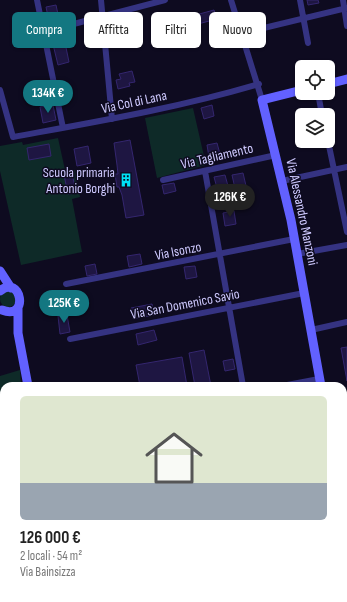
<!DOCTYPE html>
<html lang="it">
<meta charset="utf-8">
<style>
:root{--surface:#fff;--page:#f2f2f2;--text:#222;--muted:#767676;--line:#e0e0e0;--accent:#137781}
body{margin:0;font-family:"Sofia Sans Condensed",sans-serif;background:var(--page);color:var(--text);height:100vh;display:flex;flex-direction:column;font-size:15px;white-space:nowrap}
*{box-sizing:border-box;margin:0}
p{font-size:13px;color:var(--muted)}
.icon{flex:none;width:22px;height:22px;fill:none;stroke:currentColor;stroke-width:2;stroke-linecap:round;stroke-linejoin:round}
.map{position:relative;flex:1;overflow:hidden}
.side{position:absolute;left:0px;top:382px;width:347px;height:220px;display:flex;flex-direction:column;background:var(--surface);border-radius:12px 12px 0 0;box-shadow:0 1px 3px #0004}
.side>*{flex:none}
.top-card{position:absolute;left:12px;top:12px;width:323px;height:36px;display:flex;gap:8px}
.buttons{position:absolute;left:295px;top:60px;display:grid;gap:8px}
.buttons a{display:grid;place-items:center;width:40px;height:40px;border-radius:6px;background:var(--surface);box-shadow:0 1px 3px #0004;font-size:20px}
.price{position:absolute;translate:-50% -34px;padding:0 9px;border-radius:14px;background:var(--accent);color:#fff;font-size:13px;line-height:26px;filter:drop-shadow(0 1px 2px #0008)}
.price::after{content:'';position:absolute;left:50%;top:24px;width:12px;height:9px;margin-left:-6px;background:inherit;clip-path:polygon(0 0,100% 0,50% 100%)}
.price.active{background:#222;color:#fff}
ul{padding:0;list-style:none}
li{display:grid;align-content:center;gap:8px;height:212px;padding:0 20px}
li+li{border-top:1px solid var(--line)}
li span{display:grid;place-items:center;height:124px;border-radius:6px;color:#555}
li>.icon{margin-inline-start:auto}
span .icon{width:72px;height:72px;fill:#fffc;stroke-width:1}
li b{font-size:17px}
.pill{padding:0 14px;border-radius:6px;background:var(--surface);box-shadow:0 1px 3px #0004;font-size:14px;line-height:36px}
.pill.active{background:var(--accent);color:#fff}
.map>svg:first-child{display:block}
.green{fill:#0e2a28}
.building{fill:#1e1642;stroke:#34266f}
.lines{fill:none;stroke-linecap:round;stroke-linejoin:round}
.street{stroke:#353382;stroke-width:6}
.secondary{stroke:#6261ff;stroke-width:9}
.labels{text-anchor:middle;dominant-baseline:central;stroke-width:3;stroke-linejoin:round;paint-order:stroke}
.street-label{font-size:14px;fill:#cfcaff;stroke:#0e0b20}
.poi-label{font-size:14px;fill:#cfcaff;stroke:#0e0b20;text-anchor:end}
</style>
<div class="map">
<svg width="347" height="602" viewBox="0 0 347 602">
<rect width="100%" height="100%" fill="#0e0b20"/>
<path class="green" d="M193,108l13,57 -49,13 -12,-60z
M58,138l7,32h10l5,27 -8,2 10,53 -61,13 -21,-94v-25l22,-4 1,3z
M0 299a8 8 0 1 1 16 0a8 8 0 1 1-16 0Z
M20,370l1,16h-17v212h38v2l-42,2v-226z"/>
<path class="building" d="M307,0h11l1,3 -11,2z
M56,5l3,14 -10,2 -3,-14z
M214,10l3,9 -23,6 -2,-9z
M63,33l6,29 -11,3 -7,-29z
M132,71l3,11 -6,1 1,3 -12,3 -2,-9 5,-1 -2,-5z
M53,105l3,15 -13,3 -3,-16z
M212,105l2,11 -10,3 -3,-11z
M130,140l14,75 -18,3 -4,-23 -3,-8h-2l-2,-13h3l-1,-9 -3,-22z
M217,143l3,11 -11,3 -2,-12z
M49,144l2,12 -22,4 -2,-12z
M88,146l3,17 -14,3 -3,-17z
M72,173l4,20 -8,1 -4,-19z
M243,173l4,17 -11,3 -4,-18z
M225,175l3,11 -11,2 -3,-11z
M174,183l2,8 -12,3 -2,-9z
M228,192l3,14 -10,2 -3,-14z
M234,211l2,13 -11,2 -2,-13z
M140,254l2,10 -13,3 -2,-11z
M95,264l2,10 -10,2 -2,-10z
M195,266l2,11 -11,2 -2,-12z
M152,304l2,11 -21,4 -2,-11z
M67,315l3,17 -10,2 -2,-18z
M154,330l3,10 -19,5 -2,-11z
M347,347v34l-6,-33z
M204,350l7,36h-16l-6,-33z
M182,357l5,29h-47l-4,-21z
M233,359l2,10 -10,2 -2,-10z
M343,461h4v11h-4z
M100,598h48l-30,4h-18z
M148,598h7v4h-36z"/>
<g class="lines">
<path class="street" d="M37,0l26,128
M101,0l11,119
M231,0l31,100
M300,0l8,43
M343,0l4,26
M43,32l122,-32
M243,33l104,-25
M0,90l13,47c82,-15 165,-29 246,-53
M318,93l4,22
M328,141l19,91
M205,171l38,215
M163,180l113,-25
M282,181l65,-14
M297,254l50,-9
M66,284l228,-45
M311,330l36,-8
M70,339l234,-46
M282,386l37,-7
M343,438h4"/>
<path class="secondary" d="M328,84l19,-5
M302,90l-40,10 29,120 30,166
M0,271l11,17
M0,291c21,-18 30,30 2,19
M18,308v25l10,53
M343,510l4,23
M56,598v4
M319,598l1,4"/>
</g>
<defs>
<g id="building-bare" transform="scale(1.08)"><path d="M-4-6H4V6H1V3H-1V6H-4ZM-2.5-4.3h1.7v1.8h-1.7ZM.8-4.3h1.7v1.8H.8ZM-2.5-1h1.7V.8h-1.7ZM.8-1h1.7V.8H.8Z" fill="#00e0f5" stroke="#0e0b20" stroke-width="2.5" paint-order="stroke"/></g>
</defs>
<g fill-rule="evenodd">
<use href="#building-bare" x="126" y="180"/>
</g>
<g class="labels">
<g class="street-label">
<text transform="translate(134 102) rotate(-12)">Via Col di Lana</text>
<text transform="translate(217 156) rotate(-13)">Via Tagliamento</text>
<text transform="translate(302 212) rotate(78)">Via Alessandro Manzoni</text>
<text transform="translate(178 251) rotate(-11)">Via Isonzo</text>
<text transform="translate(185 304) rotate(-11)">Via San Domenico Savio</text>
</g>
<g class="poi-label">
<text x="115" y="172">Scuola primaria<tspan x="115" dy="16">Antonio Borghi</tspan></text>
</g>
</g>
</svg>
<div class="buttons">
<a><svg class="icon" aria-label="locate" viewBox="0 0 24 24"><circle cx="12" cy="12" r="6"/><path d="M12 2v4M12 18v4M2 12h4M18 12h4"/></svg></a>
<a><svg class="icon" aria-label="layers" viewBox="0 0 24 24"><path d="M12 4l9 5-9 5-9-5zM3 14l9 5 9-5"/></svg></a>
</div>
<b class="price" style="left:48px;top:114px">134K €</b>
<b class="price active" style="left:230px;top:218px">126K €</b>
<b class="price" style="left:64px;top:324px">125K €</b>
<div class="top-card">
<a class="pill active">Compra</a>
<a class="pill">Affitta</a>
<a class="pill">Filtri</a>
<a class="pill">Nuovo</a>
</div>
<section class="side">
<ul>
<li><span style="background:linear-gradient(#dfe7d0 70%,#9aa5b1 0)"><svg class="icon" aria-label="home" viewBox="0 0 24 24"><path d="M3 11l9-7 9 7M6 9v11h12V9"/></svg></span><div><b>126 000 €</b><p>2 locali · 54 m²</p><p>Via Bainsizza</p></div></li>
</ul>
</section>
</div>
